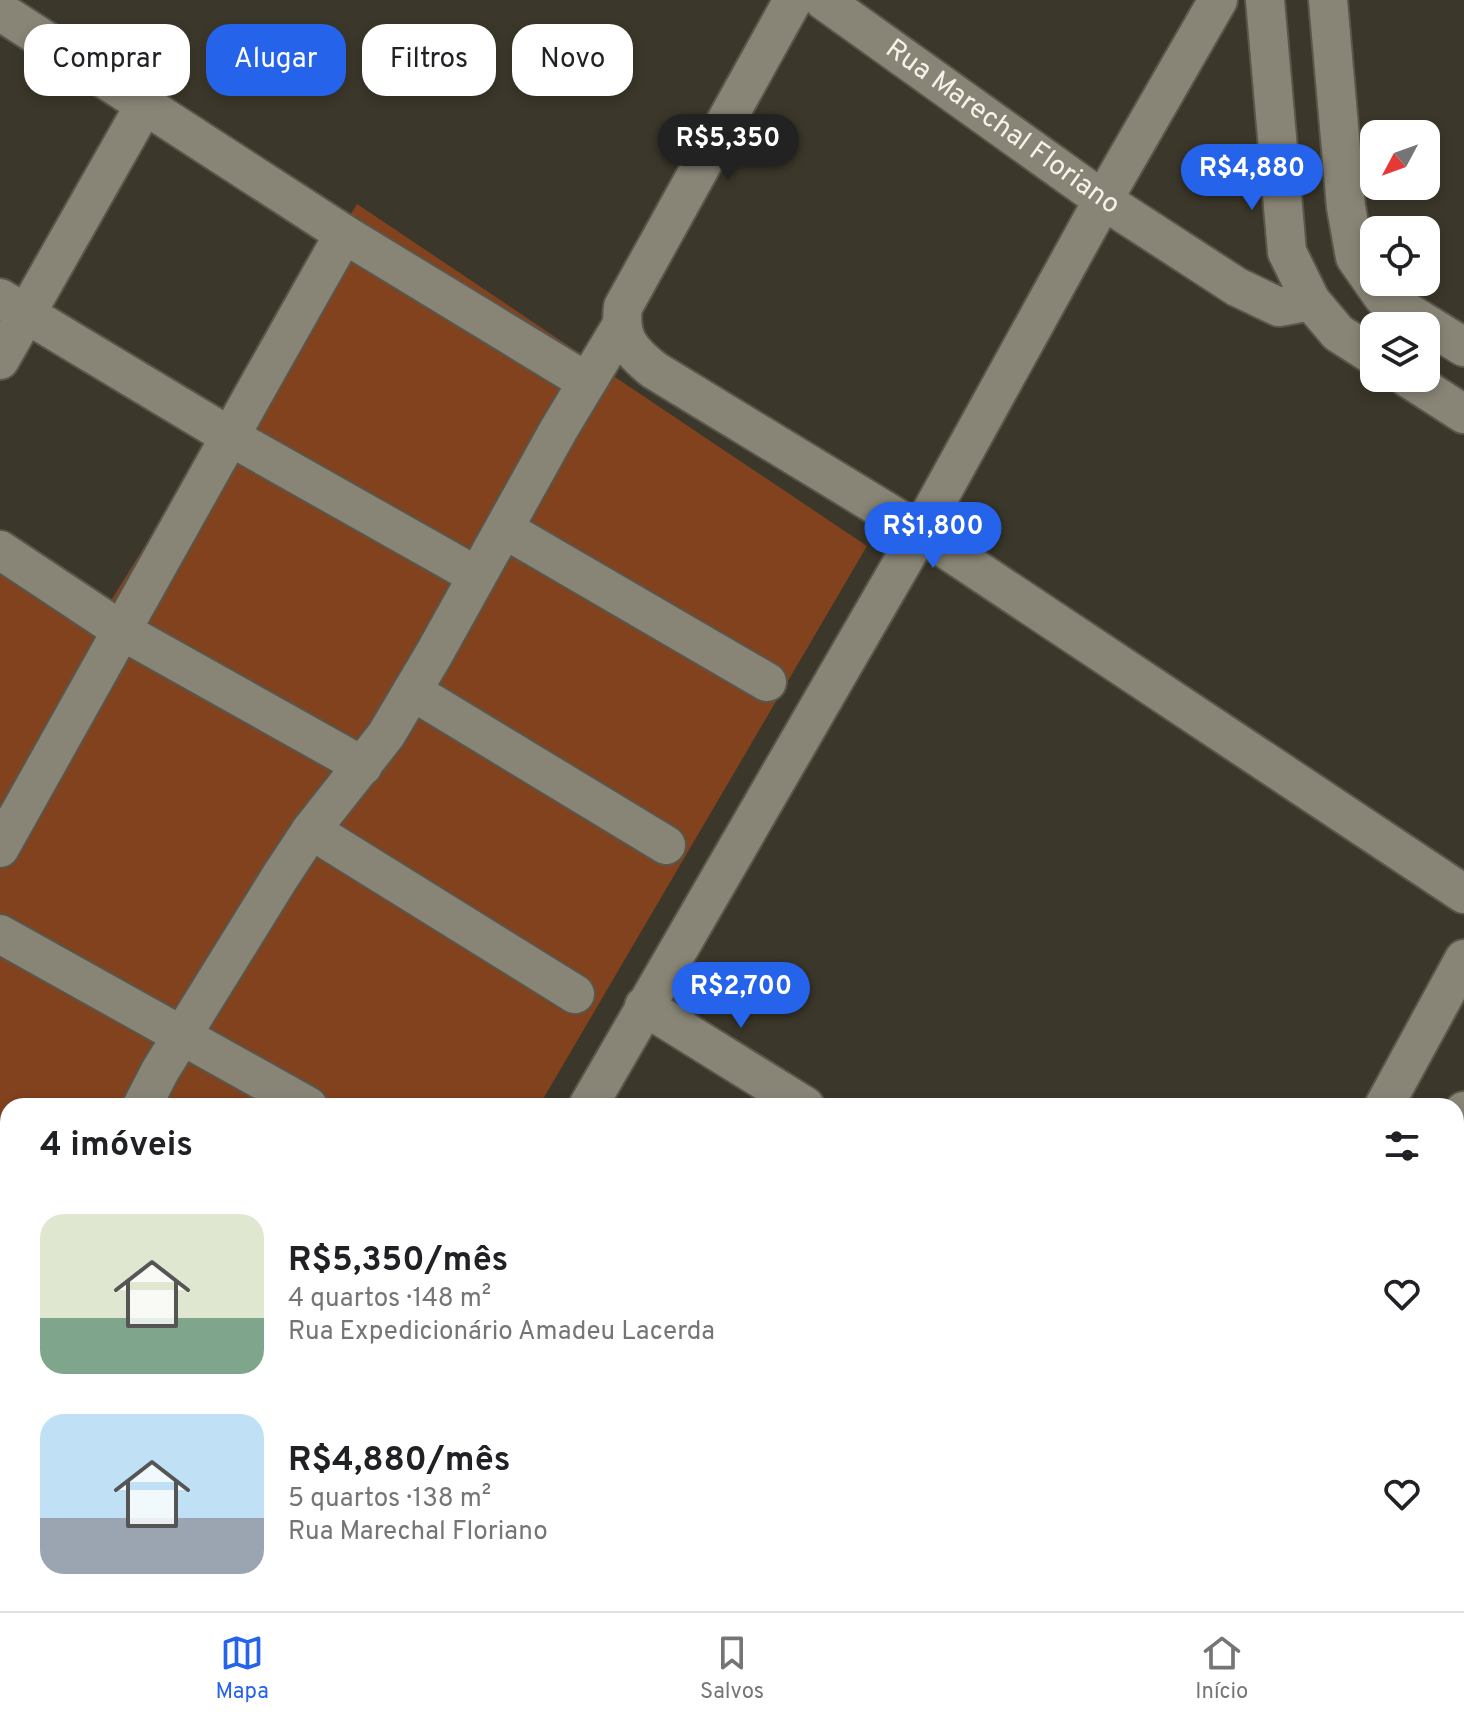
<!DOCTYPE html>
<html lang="pt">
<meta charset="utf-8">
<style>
:root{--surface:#fff;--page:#f2f2f2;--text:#202124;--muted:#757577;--line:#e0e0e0;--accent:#2563eb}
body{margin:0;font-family:Overpass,sans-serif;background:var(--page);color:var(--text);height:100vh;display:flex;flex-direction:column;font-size:30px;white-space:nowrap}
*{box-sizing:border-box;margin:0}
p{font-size:26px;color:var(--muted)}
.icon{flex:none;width:44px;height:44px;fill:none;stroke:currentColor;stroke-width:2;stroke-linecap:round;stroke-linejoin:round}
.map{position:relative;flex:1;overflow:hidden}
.sheet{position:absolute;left:0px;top:1098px;width:1464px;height:514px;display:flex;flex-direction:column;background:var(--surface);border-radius:24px 24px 0 0;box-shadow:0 4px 12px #0003}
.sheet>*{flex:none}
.hud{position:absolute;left:24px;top:24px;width:800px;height:72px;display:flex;gap:16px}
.needle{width:52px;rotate:229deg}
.controls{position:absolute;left:1360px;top:120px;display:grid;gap:16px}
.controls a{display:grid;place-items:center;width:80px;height:80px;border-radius:16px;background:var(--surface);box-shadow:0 4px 12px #0003;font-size:40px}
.price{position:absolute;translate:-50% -68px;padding:0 18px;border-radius:28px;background:var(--accent);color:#fff;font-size:26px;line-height:52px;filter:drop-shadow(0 2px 4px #0008)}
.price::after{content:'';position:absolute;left:50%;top:48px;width:24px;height:18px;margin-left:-12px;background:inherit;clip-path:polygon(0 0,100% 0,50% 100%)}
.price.on{background:#222;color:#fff}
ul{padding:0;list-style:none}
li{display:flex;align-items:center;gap:24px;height:200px;padding:0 40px}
li span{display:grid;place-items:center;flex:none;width:224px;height:160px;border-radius:24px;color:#555}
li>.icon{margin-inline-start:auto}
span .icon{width:96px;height:96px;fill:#fffc;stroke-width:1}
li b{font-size:34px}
h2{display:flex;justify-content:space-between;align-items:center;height:96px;padding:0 40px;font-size:34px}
.tag{padding:0 28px;border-radius:24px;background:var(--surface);box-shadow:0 4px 12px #0003;font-size:28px;line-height:72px}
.tag.on{background:var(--accent);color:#fff}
.dock{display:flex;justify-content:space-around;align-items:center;height:112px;border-top:2px solid var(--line);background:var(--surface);font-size:22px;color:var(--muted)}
.dock a{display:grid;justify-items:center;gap:4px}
.dock .on{color:var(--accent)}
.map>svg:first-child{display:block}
.green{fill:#82421d}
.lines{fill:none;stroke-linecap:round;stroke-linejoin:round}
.minor-casing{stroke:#59564b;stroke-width:42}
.minor{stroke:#898576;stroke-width:38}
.labels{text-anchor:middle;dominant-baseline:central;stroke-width:8;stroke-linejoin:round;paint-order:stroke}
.street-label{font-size:28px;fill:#f4f2ea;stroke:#3b372a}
</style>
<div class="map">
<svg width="1464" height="1611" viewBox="0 0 1464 1611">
<rect width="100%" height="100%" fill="#3b372a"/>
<path class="green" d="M357,204l510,342 -328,560h-531v498h240l-4,7h-244v-1075l110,66z"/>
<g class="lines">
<g class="minor-casing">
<g id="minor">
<path d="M793,0l-170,307c-4,31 7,44 31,63l266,162 544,362"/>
<path id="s1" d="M823,0l280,200 134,87 42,20 32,-6"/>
<path d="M1265,0l22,252 24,49 27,32 36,23"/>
<path d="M1328,0l18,207 9,50 28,40 81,50"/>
<path d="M9,17l335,217 243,148"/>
<path d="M0,298l229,138 248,140"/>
<path d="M0,360l144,-254"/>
<path d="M1408,378l56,36"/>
<path d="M504,529l263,153"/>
<path d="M0,550l122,81 241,135"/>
<path d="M412,691l254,154"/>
<path d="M311,830l264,164"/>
<path d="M0,848c115,-204 228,-410 344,-614"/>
<path d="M0,934l308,172"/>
<path d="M644,1006l161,100"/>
<path d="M142,1106l18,-35 120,-194 31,-47 75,-95 48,-81 125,-225 62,-103"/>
<path d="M588,1106l332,-574 183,-332 115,-200"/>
<path d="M1384,1106l80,-147"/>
<path d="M1456,1126l8,-15"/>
<path d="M0,1245l8,4"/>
<path d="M0,1354l8,-12"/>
<path d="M1456,1499l8,4"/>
<path d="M0,1530l8,5"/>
<path d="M136,1604l13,7"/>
<path d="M300,1611l4,-7"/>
<path d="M1108,1611l4,-7"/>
<path d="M1187,1611l4,-7"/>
</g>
</g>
<use href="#minor" class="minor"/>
</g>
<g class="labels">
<g class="street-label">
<text stroke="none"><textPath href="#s1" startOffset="220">Rua Marechal Floriano</textPath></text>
</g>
</g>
</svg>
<div class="controls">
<a><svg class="needle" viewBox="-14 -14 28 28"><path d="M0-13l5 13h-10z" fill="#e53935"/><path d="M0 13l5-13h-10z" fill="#757577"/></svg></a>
<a><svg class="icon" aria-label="locate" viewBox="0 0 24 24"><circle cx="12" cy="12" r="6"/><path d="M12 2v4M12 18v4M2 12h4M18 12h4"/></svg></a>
<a><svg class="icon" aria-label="layers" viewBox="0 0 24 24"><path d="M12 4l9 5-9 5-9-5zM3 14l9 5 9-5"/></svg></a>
</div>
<b class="price on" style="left:728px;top:182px">R$5,350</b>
<b class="price" style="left:1252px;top:212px">R$4,880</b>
<b class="price" style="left:933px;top:570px">R$1,800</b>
<b class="price" style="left:741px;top:1030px">R$2,700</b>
<div class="hud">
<a class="tag">Comprar</a>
<a class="tag on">Alugar</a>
<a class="tag">Filtros</a>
<a class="tag">Novo</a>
</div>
<section class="sheet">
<h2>4 imóveis<svg class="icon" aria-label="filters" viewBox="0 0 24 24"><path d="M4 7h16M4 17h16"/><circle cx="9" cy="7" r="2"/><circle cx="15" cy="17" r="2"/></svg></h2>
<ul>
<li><span style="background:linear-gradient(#dfe7d0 65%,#7fa58c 0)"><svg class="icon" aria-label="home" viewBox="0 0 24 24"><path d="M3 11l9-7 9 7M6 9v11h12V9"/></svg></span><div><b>R$5,350/mês</b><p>4 quartos · 148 m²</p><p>Rua Expedicionário Amadeu Lacerda</p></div><svg class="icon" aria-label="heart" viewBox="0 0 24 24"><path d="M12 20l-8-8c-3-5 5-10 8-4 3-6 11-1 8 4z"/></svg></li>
<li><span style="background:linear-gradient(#bfe0f5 65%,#9aa5b1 0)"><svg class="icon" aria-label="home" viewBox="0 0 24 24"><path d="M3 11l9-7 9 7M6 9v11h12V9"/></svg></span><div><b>R$4,880/mês</b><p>5 quartos · 138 m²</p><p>Rua Marechal Floriano</p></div><svg class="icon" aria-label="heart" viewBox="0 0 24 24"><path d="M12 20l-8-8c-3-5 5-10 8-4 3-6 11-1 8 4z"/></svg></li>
</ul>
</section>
</div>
<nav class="dock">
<a class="on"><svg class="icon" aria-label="map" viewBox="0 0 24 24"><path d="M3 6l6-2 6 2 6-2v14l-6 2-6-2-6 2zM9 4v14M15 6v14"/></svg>Mapa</a>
<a><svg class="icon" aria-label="saved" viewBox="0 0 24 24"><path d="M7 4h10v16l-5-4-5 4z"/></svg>Salvos</a>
<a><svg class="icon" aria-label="home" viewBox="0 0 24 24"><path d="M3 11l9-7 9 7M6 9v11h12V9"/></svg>Início</a>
</nav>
